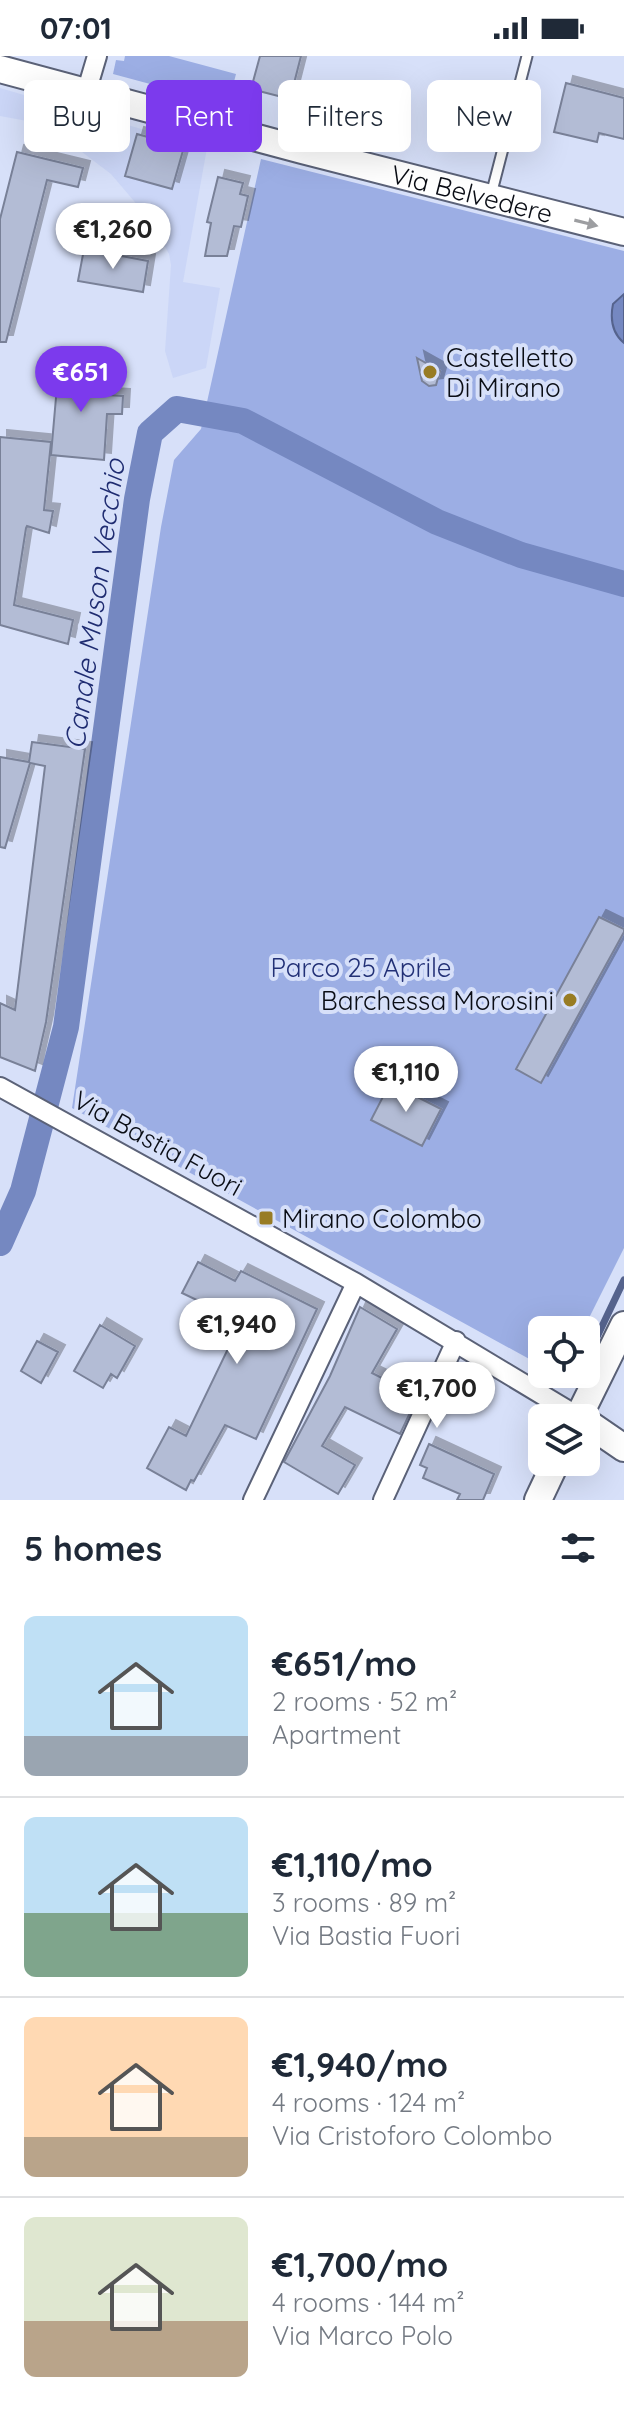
<!DOCTYPE html>
<meta charset="utf-8">
<style>
:root{--surface:#fff;--page:#f6f6f7;--text:#1f2937;--muted:#747a83;--line:#e0e1e3;--accent:#7c3aed}
body{margin:0;font-family:Quicksand,sans-serif;background:var(--page);color:var(--text);height:100vh;display:flex;flex-direction:column;font-size:30px;white-space:nowrap}
*{box-sizing:border-box;margin:0}
p{font-size:26px;color:var(--muted)}
.icon{flex:none;width:44px;height:44px;fill:none;stroke:currentColor;stroke-width:2;stroke-linecap:round;stroke-linejoin:round}
.map{position:relative;height:1444px;overflow:hidden}
.panel{display:flex;flex-direction:column;background:var(--surface);flex:1}
.panel>*{flex:none}
.top-card{position:absolute;left:24px;top:24px;width:576px;height:72px;display:flex;gap:16px}
.buttons{position:absolute;left:528px;top:1260px;display:grid;gap:16px}
.buttons a{display:grid;place-items:center;width:72px;height:72px;border-radius:12px;background:var(--surface);box-shadow:0 8px 32px #0002;font-size:40px}
.price{position:absolute;translate:-50% -68px;padding:0 18px;border-radius:28px;background:#fff;color:#222;font-size:26px;line-height:52px;filter:drop-shadow(0 2px 4px #0008)}
.price::after{content:'';position:absolute;left:50%;top:48px;width:24px;height:18px;margin-left:-12px;background:inherit;clip-path:polygon(0 0,100% 0,50% 100%)}
.price.current{background:var(--accent);color:#fff}
ul{padding:0;list-style:none}
li{display:flex;align-items:center;gap:24px;height:200px;padding:0 24px}
li+li{border-top:2px solid var(--line)}
li span{display:grid;place-items:center;flex:none;width:224px;height:160px;border-radius:12px;color:#555}
li>.icon{margin-inline-start:auto}
span .icon{width:96px;height:96px;fill:#fffc;stroke-width:1}
li b{font-size:34px}
h2{display:flex;justify-content:space-between;align-items:center;height:96px;padding:0 24px;font-size:34px}
.pill{padding:0 28px;border-radius:12px;background:var(--surface);box-shadow:0 8px 32px #0002;font-size:28px;line-height:72px}
.pill.current{background:var(--accent);color:#fff}
.status{display:flex;justify-content:space-between;align-items:center;height:56px;padding:0 40px;background:var(--surface);direction:ltr}
.status svg{height:22px;fill:currentColor}
.map>svg:first-child{display:block}
.built{fill:#cbd6f7}
.green{fill:#9caee4}
.water{fill:#7588c1;stroke:#55638d;stroke-width:2}
.lines{fill:none;stroke-linecap:round;stroke-linejoin:round}
.stream{stroke:#55638d;stroke-width:7}
.canal{stroke:#7588c1;stroke-width:26}
.building{fill:#b3bcd5;stroke:#798198;stroke-width:2;filter:url(#shadow)}
.lane-casing{stroke:#5b6278;stroke-width:13}
.street-casing{stroke:#5b6278;stroke-width:22}
.secondary-casing{stroke:#5b6278;stroke-width:30}
.lane{stroke:#fff;stroke-width:9}
.street{stroke:#fff;stroke-width:18}
.secondary{stroke:#fff;stroke-width:26}
.oneway{fill:#9d9ea1}
.poi-dot{fill:#987c24;stroke:#d7e0f9;stroke-width:3}
.labels{text-anchor:middle;dominant-baseline:central;stroke-width:8;stroke-linejoin:round;paint-order:stroke}
.street-label{font-size:26px;fill:#0a0d15;stroke:#d7e0f9}
.poi-label{font-size:26px;fill:#0a0d15;stroke:#d7e0f9;text-anchor:start}
.park-label{font-size:26px;fill:#223076;stroke:#d7e0f9}
.water-label{font-size:28px;font-style:italic;fill:#1f2c71;stroke:#d7e0f9}
</style>
<div class="status"><b>07:01</b><svg viewBox="0 0 49 12"><path d="M0 12V9h3v3zM5 12V6h3v6zM10 12V3h3v9zM15 12V0h3v12zM26 1h20v11H26zM47 4h2v5h-2z"/></svg></div>
<div class="map">
<svg width="624" height="1444" viewBox="0 0 624 1444">
<defs>
<filter id="shadow"><feDropShadow dx="7" dy="-7" stdDeviation="0" flood-color="#0004"/></filter>
</defs>
<rect width="100%" height="100%" fill="#d7e0f9"/>
<path class="built" d="M0,32l207,60 -24,134 37,6 -14,80 -33,10 -8,-27 6,-86 -2,-11 -18,-33 -40,-47 -54,-41 -19,-10 -38,-7z"/>
<path class="green" d="M125,0h44l67,18 -8,31 -115,-31 3,-14 8,1z
M261,103l363,92v997l-41,82h-41v36l-470,-258 89,-581 13,-67 27,-31z"/>
<path class="water" d="M624,238v49c-12,-10 -14,-24 -11,-39z"/>
<g class="lines">
<path class="stream" d="M586,1304l38,-80
M574,1328l5,-10"/>
<path class="canal" d="M0,1187l23,-52 43,-164 71,-528 13,-66 27,-24 66,12 194,101 84,33 103,29"/>
</g>
<path class="building" d="M260,0h41l-11,43 -39,-10z
M566,27l58,15v41l-25,-6 -2,9 -43,-10z
M137,78l47,13 -12,42 -47,-13z
M17,96l66,16 -5,19 -31,-7 -41,162h-6v-123z
M218,121l25,6 -3,11 8,2 -7,31 -7,-1 -7,30h-22l6,-33 -4,-1z
M84,193l64,12 -5,31 -65,-11z
M417,302l23,13 -4,14 -7,1 -7,-5z
M59,307l34,3 -2,28 32,2 -1,18h-15l-3,46 -53,-5z
M0,381l51,5 -7,68 9,1 -4,22 -22,-7 -1,2 -12,77 59,15 -5,24 -68,-19z
M32,686l53,7 -39,273 -11,49 -35,-14v-54l15,7 30,-244 -15,-3 -25,85 -5,-1v-90l29,5z
M599,861l25,12v3l-83,151 -25,-14z
M390,1027l51,26 -19,37 -51,-26z
M198,1206l37,19 6,-10 76,38 -61,130 -31,-14 -31,56 -3,-1 -5,10 -39,-22 22,-41 17,9 53,-110 -41,-19 3,-5 -19,-9z
M360,1251l37,22 -25,44 46,23 -18,38 -55,-27 -23,39 33,19 -17,29 -54,-32 46,-86z
M100,1269l35,21 -18,32 -6,-4 -8,14 -29,-17z
M37,1285l21,11 -17,31 -20,-12z
M429,1388l65,30 -11,26h-26l3,-6 -37,-16 4,-10 -7,-3z"/>
<g class="lines">
<g class="lane-casing">
<path id="lane" d="M491,139l36,-139"/>
</g>
<g class="street-casing">
<path id="street" d="M86,37l11,-37
M0,1031l356,196 223,134
M253,1444l103,-217
M383,1444l73,-159"/>
</g>
<g class="secondary-casing">
<g id="secondary">
<path id="s1" d="M0,13l302,81 322,82"/>
<path d="M578,1362l46,-93"/>
<path d="M586,1366l38,26"/>
<path d="M538,1444l18,-38"/>
</g>
</g>
<use href="#lane" class="lane"/>
<use href="#street" class="street"/>
<use href="#secondary" class="secondary"/>
</g>
<defs><path id="oneway-solid" d="M-6-.8H1V-3.2L6.5 0L1 3.2V.8H-6Z" transform="scale(2)"/></defs>
<use class="oneway" href="#oneway-solid" transform="translate(586 167) rotate(14)"/>
<g class="poi-dot">
<circle cx="430" cy="316" r="8"/>
<circle cx="570" cy="944" r="8"/>
<rect x="258" y="1154" width="16" height="16" rx="4"/>
</g>
<g class="labels">
<g class="street-label">
<text stroke="none"><textPath href="#s1" startOffset="488">Via Belvedere</textPath></text>
<text transform="translate(158 1087) rotate(29)">Via Bastia Fuori</text>
</g>
<g class="poi-label">
<text x="446" y="301">Castelletto<tspan x="446" dy="30">Di Mirano</tspan></text>
<text x="554" y="944" text-anchor="end">Barchessa Morosini</text>
<text x="282" y="1162">Mirano Colombo</text>
</g>
<g class="park-label">
<text x="361" y="911">Parco 25 Aprile</text>
</g>
<g class="water-label">
<text transform="translate(94 548) rotate(-82)">Canale Muson Vecchio</text>
</g>
</g>
</svg>
<div class="buttons">
<a><svg class="icon" aria-label="locate" viewBox="0 0 24 24"><circle cx="12" cy="12" r="6"/><path d="M12 2v4M12 18v4M2 12h4M18 12h4"/></svg></a>
<a><svg class="icon" aria-label="layers" viewBox="0 0 24 24"><path d="M12 4l9 5-9 5-9-5zM3 14l9 5 9-5"/></svg></a>
</div>
<b class="price" style="left:113px;top:215px">€1,260</b>
<b class="price current" style="left:81px;top:358px">€651</b>
<b class="price" style="left:406px;top:1058px">€1,110</b>
<b class="price" style="left:237px;top:1310px">€1,940</b>
<b class="price" style="left:437px;top:1374px">€1,700</b>
<div class="top-card">
<a class="pill">Buy</a>
<a class="pill current">Rent</a>
<a class="pill">Filters</a>
<a class="pill">New</a>
</div>
</div>
<section class="panel">
<h2>5 homes<svg class="icon" aria-label="filters" viewBox="0 0 24 24"><path d="M4 7h16M4 17h16"/><circle cx="9" cy="7" r="2"/><circle cx="15" cy="17" r="2"/></svg></h2>
<ul>
<li><span style="background:linear-gradient(#bfe0f5 75%,#9aa5b1 0)"><svg class="icon" aria-label="home" viewBox="0 0 24 24"><path d="M3 11l9-7 9 7M6 9v11h12V9"/></svg></span><div><b>€651/mo</b><p>2 rooms · 52 m²</p><p>Apartment</p></div></li>
<li><span style="background:linear-gradient(#bfe0f5 60%,#7fa58c 0)"><svg class="icon" aria-label="home" viewBox="0 0 24 24"><path d="M3 11l9-7 9 7M6 9v11h12V9"/></svg></span><div><b>€1,110/mo</b><p>3 rooms · 89 m²</p><p>Via Bastia Fuori</p></div></li>
<li><span style="background:linear-gradient(#ffd9b3 75%,#b9a48a 0)"><svg class="icon" aria-label="home" viewBox="0 0 24 24"><path d="M3 11l9-7 9 7M6 9v11h12V9"/></svg></span><div><b>€1,940/mo</b><p>4 rooms · 124 m²</p><p>Via Cristoforo Colombo</p></div></li>
<li><span style="background:linear-gradient(#dfe7d0 65%,#b9a48a 0)"><svg class="icon" aria-label="home" viewBox="0 0 24 24"><path d="M3 11l9-7 9 7M6 9v11h12V9"/></svg></span><div><b>€1,700/mo</b><p>4 rooms · 144 m²</p><p>Via Marco Polo</p></div></li>
</ul>
</section>
